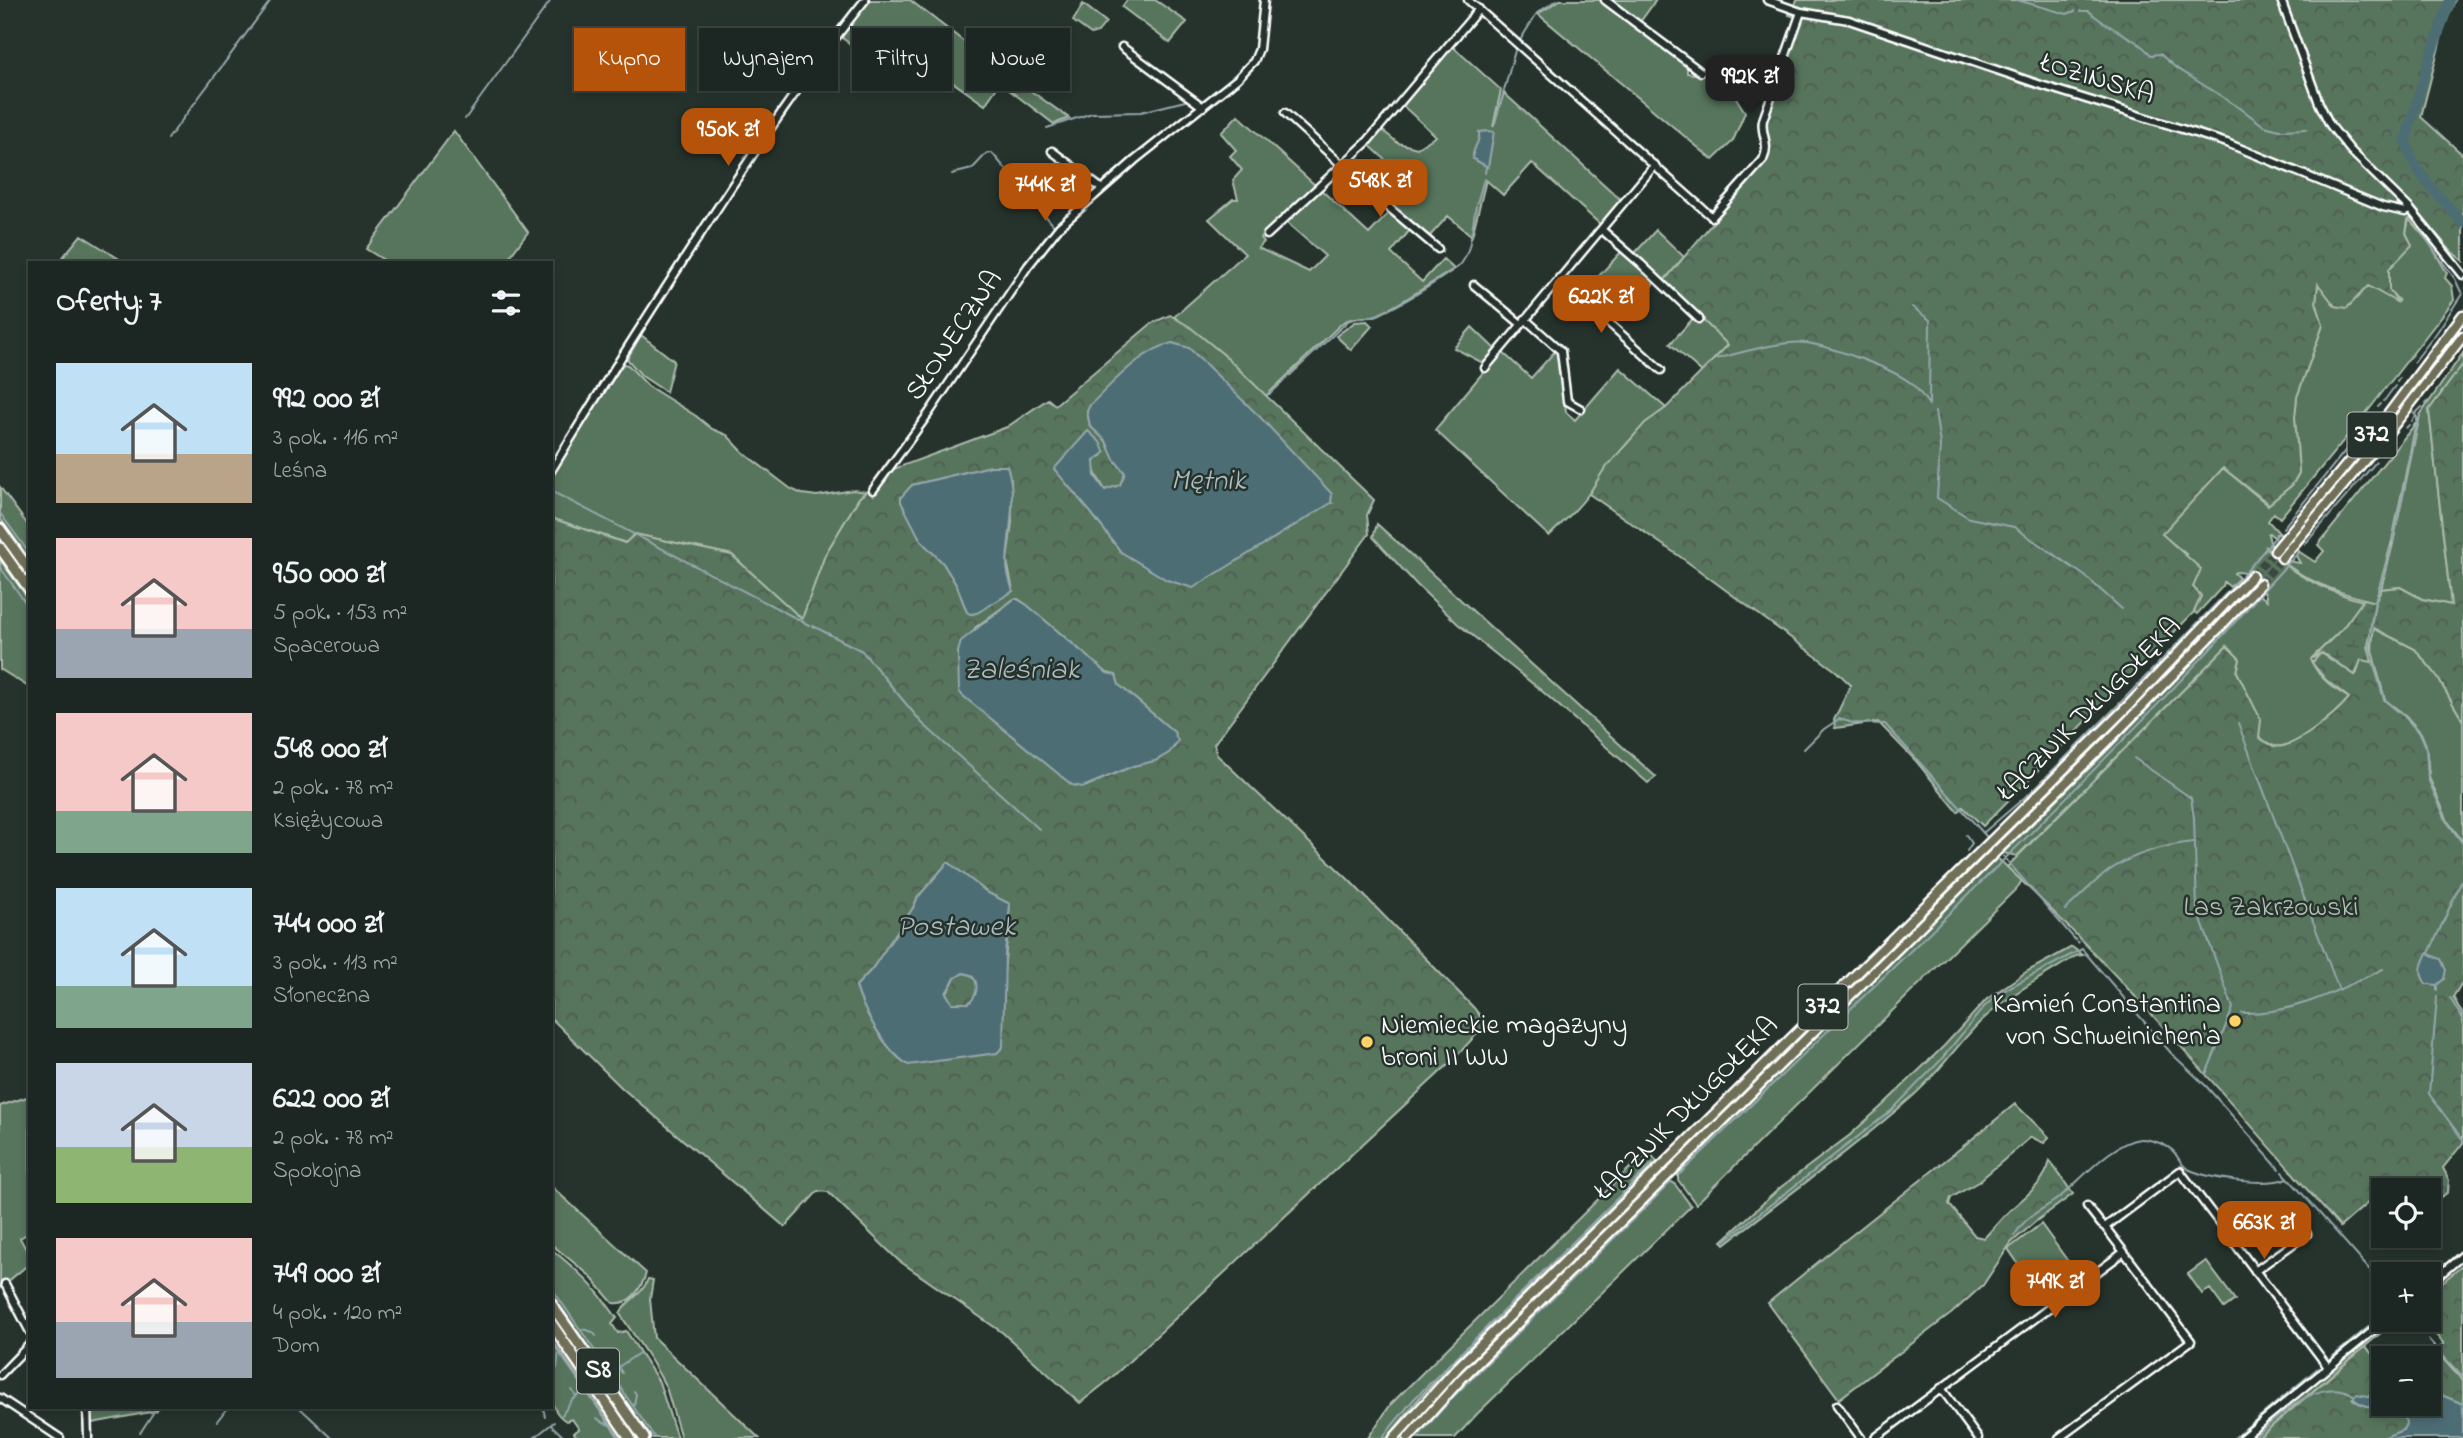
<!DOCTYPE html>
<html lang="pl">
<meta charset="utf-8">
<style>
:root{--surface:#1c2622;--page:#29322f;--text:#f1f3f6;--muted:#a0a5a5;--line:#3a4340;--accent:#b45309}
body{margin:0;font-family:"Indie Flower",sans-serif;background:var(--page);color:var(--text);height:100vh;display:flex;flex-direction:column;font-size:26px;white-space:nowrap}
*{box-sizing:border-box;margin:0}
p{font-size:23px;color:var(--muted)}
.icon{flex:none;width:38px;height:38px;fill:none;stroke:currentColor;stroke-width:2;stroke-linecap:round;stroke-linejoin:round}
.map{position:relative;flex:1;overflow:hidden}
.details{position:absolute;left:28px;top:261px;width:525px;height:1148px;display:flex;flex-direction:column;background:var(--surface);border-radius:0px;box-shadow:0 4px 10px #0003,0 0 0 2px var(--line)}
.details>*{flex:none}
.hud{position:absolute;left:574px;top:28px;width:665px;height:63px;display:flex;gap:14px}
.controls{position:absolute;left:2371px;top:1178px;display:grid;gap:14px}
.controls a{display:grid;place-items:center;width:70px;height:70px;border-radius:0px;background:var(--surface);box-shadow:0 4px 10px #0003,0 0 0 2px var(--line);font-size:35px}
.price{position:absolute;translate:-50% -60px;padding:0 16px;border-radius:14px;background:var(--accent);color:#fff;font-size:23px;line-height:46px;filter:drop-shadow(0 2px 4px #0008)}
.price::after{content:'';position:absolute;left:50%;top:42px;width:21px;height:16px;margin-left:-10px;background:inherit;clip-path:polygon(0 0,100% 0,50% 100%)}
.price.on{background:#222;color:#fff}
ul{padding:0;list-style:none}
li{display:flex;align-items:center;gap:21px;height:175px;padding:0 28px}
li span{display:grid;place-items:center;flex:none;width:196px;height:140px;border-radius:0px;color:#555}
li>.icon{margin-inline-start:auto}
span .icon{width:84px;height:84px;fill:#fffc;stroke-width:1}
li b{font-size:30px}
h2{display:flex;justify-content:space-between;align-items:center;height:84px;padding:0 28px;font-size:30px}
.tag{padding:0 24px;border-radius:0px;background:var(--surface);box-shadow:0 4px 10px #0003,0 0 0 2px var(--line);font-size:24px;line-height:63px}
.tag.on{background:var(--accent);color:#fff}
.map>svg:first-child{display:block}
.green{fill:#57745b;stroke:#abbaad;stroke-width:2}
.forest{fill:url(#forest-crowns);stroke:#abbaad;stroke-width:2;fill-rule:evenodd}
.wetland{fill:url(#wetland-marsh);stroke:#abbaad;stroke-width:2}
.water{fill:#4e6d75;stroke:#95a7ac;stroke-width:2;fill-rule:evenodd}
.lines{fill:none;stroke-linecap:round;stroke-linejoin:round}
.stream{stroke:#95a7ac;stroke-width:2}
.river{stroke:#4e6d75;stroke-width:10}
.major-tunnel{stroke:#3c4742;stroke-width:8;stroke-dasharray:8 4;stroke-linecap:butt}
.minor-casing{stroke:#fff;stroke-width:11}
.major-casing{stroke:#fff;stroke-width:13}
.highway-casing{stroke:#fff;stroke-width:14}
.minor{stroke:#26332d;stroke-width:6}
.major{stroke:#706f59;stroke-width:8}
.highway{stroke:#706f59;stroke-width:9}
.poi-dot{fill:#ffd166;stroke:#26332d;stroke-width:2.5}
.labels{text-anchor:middle;dominant-baseline:central;stroke-width:5;stroke-linejoin:round;paint-order:stroke}
.shield{fill:#26332d;stroke:#bec2c0;stroke-width:2}
.shield-label{font-size:26px;font-weight:bold;fill:#fff}
.street-label{font-size:28px;fill:#fff;stroke:#26332d}
.park-label{font-size:28px;fill:#b3c0b5;stroke:#26332d}
.poi-label{font-size:28px;fill:#fff;stroke:#26332d;text-anchor:end}
.water-label{font-size:30px;font-style:italic;fill:#afbdc1;stroke:#26332d}
</style>
<div class="map">
<svg width="2463" height="1438" viewBox="0 0 2463 1438">
<defs>
<pattern id="forest-crowns" width="20" height="18" patternUnits="userSpaceOnUse" patternTransform="scale(1.75)"><rect width="20" height="18" fill="#57745b"/><path d="M2 6a3 3 0 1 1 6 0M12 15a3 3 0 1 1 6 0" fill="none" stroke="#505c52"/></pattern>
<pattern id="wetland-marsh" width="20" height="14" patternUnits="userSpaceOnUse" patternTransform="scale(1.75)"><rect width="20" height="14" fill="#57745b"/><path d="M1 5h8M5 5V1M11 12h8M15 12V8" fill="none" stroke="#505c52"/></pattern>
</defs>
<rect width="100%" height="100%" fill="#26332d"/>
<filter id="ink" filterUnits="userSpaceOnUse"><feTurbulence type="fractalNoise" baseFrequency=".0143" numOctaves="2"/><feDisplacementMap in="SourceGraphic" scale="14" xChannelSelector="R" yChannelSelector="G"/><feConvolveMatrix kernelMatrix="1 2 1 2 8 2 1 2 1" color-interpolation-filters="sRGB"/></filter>
<g filter="url(#ink)">
<path class="green" d="M870,0h40l83,64 76,54 -15,6 -54,-41 -15,22 -62,-44 -18,24 -64,-48z
M1127,0h28l32,22 -17,21 -48,-36z
M1560,0h42l76,56 9,10v7l25,3 19,14 14,22 -12,29 -20,19 -175,-146z
M1609,0h47l-16,22z
M1083,4l23,18 -8,10 -7,2 -18,-13z
M1451,45l50,45 -8,37 11,-34 117,107 1,1 -20,25 -70,-63 -29,32 -17,-15 -14,56 -24,-20 -20,22 -59,-52 20,-23 -21,-19 14,-14 16,13 19,5 19,-12 -34,-31z
M1238,115l78,71 -55,52 3,4 -6,6 51,24 16,-16 -39,-34 34,-33 49,45 21,-22 20,18 -19,23 31,29 21,-23 11,10c-25,15 -49,33 -75,45 -12,6 -23,0 -37,9l-76,73 -43,-42 -49,-37 71,-63 -36,-35 24,-20h5l-5,-19 9,-10 -12,-14 6,-6 -15,-17z
M454,131l74,101 -22,30h-119l-21,-13z
M2409,219l20,23 18,31 -2,5 7,8 2,14 -83,107 -91,111 -6,-5 -6,8 12,13h-4l-1,4 -6,-5 -1,1c3,18 14,28 32,29l-4,-7 2,-5 17,11 9,-11 -6,-6 98,-122 -24,118 -17,61c-30,-8 -59,-16 -85,-35 -9,-6 -17,-15 -25,-21 26,29 60,45 98,55l-21,28 -31,30c5,17 23,30 38,39 -12,15 -55,53 -75,48 -5,-2 -11,-6 -15,-8l-12,-44 -10,-22 3,-13 -13,-13 -90,90 219,116 -236,-99 -24,24 327,173 -12,21 -331,-178 -63,63 -14,-3 100,-98 159,-165 -3,5 8,5c-4,-17 -13,-28 -31,-28l-2,1 5,5 -9,9 -6,-5 -1,4 -26,28 -3,-2 7,-16 -8,-9 -7,-33 -25,-20 62,-66 45,37 24,-20 7,-12 -4,-56 2,-20 26,-72 -7,-23 2,-19 29,25 21,-22 31,15 -10,-11v-21l22,-24 -5,-12z
M1656,230l28,27 -20,24 -30,-27z
M81,235l43,27h-65z
M1622,251l33,31 -24,27 -34,-31z
M1697,314l31,31 -26,27 -32,-28z
M1367,321l5,5 -21,24 -15,-14 19,-14z
M1472,327l24,23 -13,13 -29,-15z
M641,335l33,26 -8,31 -24,-16 -15,-17z
M1556,350l3,2 7,60 9,8 45,-52 46,40c-33,24 -53,51 -76,84 -11,16 -27,30 -41,44l-114,-106 66,-79 30,27z
M2463,353v11l-34,46 22,195 -29,-6 -22,-12 -19,2 11,-41 28,-133z
M623,364l5,1 20,21 48,30 16,13 15,6 18,19 46,35 11,5 15,2 36,-6 13,2 -7,6 -34,57 -23,65 -70,-65 -97,-21 -9,9 -75,-25v-42z
M0,487l30,41v32l-30,-42z
M1377,524l279,253 -8,6 -105,-91 -85,-68 -41,-39 -44,-48z
M0,560l30,41v87l-30,-19z
M2373,628l42,21 20,24 28,48v121l-15,-20 -19,-44 -3,-33 -20,-29 -21,-16 -13,-45z
M1997,858l25,22 -4,7 -322,317 -18,-24v-7z
M2072,947l11,8 -7,1c-34,21 -68,39 -97,67 -23,23 -40,50 -65,72 -60,53 -126,100 -189,149l-3,-3 59,-54 69,-52 33,-30 61,-59 43,-47 39,-27z
M30,1096v136l-10,6 8,15 2,10 -30,25v-182z
M1648,1150l9,12 -202,199 -34,35 -34,42h-19l23,-34z
M1668,1181l6,2 17,23 -214,208 -22,24h-40l35,-39z
M551,1186l95,87c-4,15 -16,33 -33,30l-24,-28 -38,-31z
M2041,1224l39,54 -34,25 -38,-54z
M551,1249c29,23 45,39 66,69l-5,6 6,9 8,-2 33,51 18,56h-26l-100,-145z
M2206,1261l29,39 -11,8 -14,-19 -8,5 -14,-20z
M648,1279l5,1 -3,19 4,39 105,100h-78l-15,-51 -14,-25 -32,-48c5,-14 22,-17 28,-35z
M2390,1320l6,1 2,3 -5,-1 -4,3 -131,112h-11z
M551,1338l69,100h-42l-4,-5 5,-4 -7,-10 -6,2c-10,-6 -15,-17 -15,-28l3,-2 -3,-4z
M91,1407h68l-3,4 -64,12z"/>
<path class="forest" d="M1797,0h658l-12,31 -22,86 42,38v106l-12,-10 -33,-39 -10,8 -2,13 6,12 -23,24v21l9,13 -30,-17 -21,22 -12,-2 -17,-22 -2,18 7,23 -26,72 -2,20 4,56 -7,12 -23,19 -46,-36 -61,66 39,35 -8,18 8,9 -7,16 -211,214 -20,-19 -5,5 -42,-51 -38,-39 -43,6 -1,-8 17,-35 -15,-14 -154,-113 -93,-64 14,-23 42,-48 21,-15 62,-63 -64,-64 102,-122 4,-16 -5,-23 36,-101 -12,-4z
M1170,315l20,12 33,27 151,146 -7,15 2,19 -155,210 3,11 132,125 125,128 12,16 -35,38 -342,318 -29,23 -77,-70 -105,-73 -70,-68 -10,-1 -33,36 -163,-139 -71,-70v-500l74,25 10,-9 97,21 70,64 23,-64 34,-57 32,-28 116,-43 41,-28 7,6 97,-82zM1087,411l244,92 -210,49 -29,-38 -4,-83 14,25 -6,2c-7,12 4,21 9,32l15,-5 5,-12 -11,-14 -8,-18 -16,-15zM991,466l20,13 1,43 -5,39 6,30 -40,23 -6,-2 -10,-26 -14,-23 -22,-22 -9,-56zM1014,599h4l9,6 80,68 9,2 3,10 55,47 1,14c-13,14 -28,15 -45,21 -16,6 -31,14 -46,20l-122,-92 -4,-43 18,-25zM948,862l40,31 22,11 -13,149 -97,6c-17,-15 -38,-51 -44,-73l16,-17 41,-61 5,-11z
M2463,364v357l-28,-48 -20,-24 -41,-21 -3,19 14,53 21,16 15,17 5,12 3,33 19,44 15,20v139l-10,16 10,18v128l-20,25 6,12 -1,12 -14,11 -5,-1v-12h-35l-8,-3 -46,40c-107,-122 -214,-248 -333,-360l220,-221 13,13 -3,13 24,48 -2,18c4,2 10,6 15,8 19,5 62,-33 75,-48l-23,-18 -14,-17 9,-10 34,22 2,-2 18,-71 6,-13 19,-2 22,12 29,6 -22,-195z
M963,973c17,1 18,21 6,30h-17l-6,-9 9,-16z
M2015,1104l34,33 -5,6 -13,-6 -53,45 -27,16 -2,6 26,32 9,2c8,-8 15,-17 23,-25 17,-16 37,-28 43,-52l23,33 -38,28 -24,21 -28,42 -31,28 -113,86 -71,-96c82,-68 166,-132 247,-199z
M2463,1265v113l-26,-28 7,-6 -21,-24h6v-27z
M2365,1347l18,17v29l-10,4 -20,2c12,11 36,7 52,15l1,10 -3,6 -20,8h-125z
M2434,1349l29,32v23l-34,-14v-32h-5z"/>
<path class="wetland" d="M2364,599l11,3 -7,44 4,16 -11,-2 -6,15 -33,-22 -11,6 31,-30z"/>
<path class="water" d="M1489,131l5,1 -6,35 -15,-8c-2,-10 8,-17 6,-27z
M1172,343l17,5 73,71 70,75 -1,9 -138,85 -26,-8 -46,-28 -29,-38 -38,-45 34,-38 12,11 5,11 -11,8 1,15 10,14 15,-5 5,-12 -11,-14 -8,-18 -16,-15 -3,-15 3,-6c24,-23 50,-54 82,-62z
M991,466h16c11,33 1,65 0,98 0,10 3,18 6,27l-36,22 -7,1 -3,-2 -10,-26 -14,-23 -22,-22 -20,-39v-5l11,-12z
M1014,599h3l10,6 80,68 9,2 3,10 55,47 4,9 -9,12 -14,8 -22,5 -50,21 -11,-2 -110,-90 -3,-4 -1,-39 3,-11z
M948,862l40,31 22,11 -5,49 -2,94 -6,6 -89,12c-22,-14 -45,-54 -52,-79l16,-17 41,-61 5,-11zM963,973c17,1 17,21 6,30h-17l-6,-10 9,-15z
M2427,953l14,6 5,11 -2,9 -7,6 -11,-1c-8,-12 -5,-19 1,-31z
M2429,1390l34,14v34h-80l20,-8 3,-6 -1,-10c-17,-8 -40,-3 -52,-16l4,-4 16,3 10,-4 1,11h45z"/>
<g class="lines">
<path class="stream" d="M2017,0l50,14 8,-3
M2081,11h8c19,19 45,24 62,44l9,-1 15,13 65,41 24,18 16,4 27,-1
M1519,42l18,-29 20,-13
M465,119l86,-119
M1495,123l21,-76
M1047,128l45,-15 49,-1 48,-12
M168,139l103,-139
M1485,173l1,-6
M952,174l20,-5 15,-16h5l63,74
M1477,203l7,-24
M1912,307l18,13 -1,85
M1716,359c23,-6 68,-19 91,-16 24,4 86,25 105,41 6,5 12,14 17,21
M2414,362l23,-30 25,-38 -7,-15 -31,-43
M2397,382l2,-4
M1270,394l78,-73c10,-5 22,-2 32,-7 28,-13 53,-30 78,-47 14,-12 14,-43 18,-61
M2384,401l11,-15
M2426,404l2,-3
M2378,407l3,-3
M1935,412l5,32 -3,54 32,20 45,9 71,49 37,33
M2416,413l6,-6
M2412,421l4,-5
M2406,428l3,-3
M551,464l54,-87
M551,491l258,134
M0,513l30,41
M2283,528l74,-92
M2393,541l24,-117v-7l-3,-4
M2305,544l71,-82
M0,567l30,42
M813,626l49,25 60,72 117,106
M2371,655c-6,-34 11,-75 20,-107
M2373,661l11,39 21,17 16,18 5,12 2,32 19,43 16,22
M2238,723l101,267
M1804,749l20,-20 15,-10 14,4 32,1 101,112
M2134,758l57,40 3,20 3,91 36,99 -27,66
M1983,833l49,-42 88,-88 120,-124 37,-44
M1966,835l6,8 -5,8
M2003,856l75,87
M2065,910c15,-13 29,-29 45,-40 23,-16 55,-25 83,-28
M2429,953l34,-75
M2437,985v5
M2437,997l-8,97 34,46
M2450,998l13,22
M2242,1013c51,2 96,-23 141,-44
M2283,1172l101,114
M1680,1174c174,-170 353,-337 520,-514 33,-35 64,-71 97,-106
M2014,1236c16,-26 31,-25 52,-44 19,-17 48,-50 74,-53 9,-1 28,6 34,13 5,6 7,13 14,17 21,10 78,18 100,9
M1724,1241l168,-131 47,-48 45,-55 17,-15 81,-43 89,104 35,33 73,83
M2429,1278l34,-28
M551,1287l104,151
M582,1329l11,3 3,4
M2428,1339l35,39
M551,1341l68,97
M607,1351l4,8
M2332,1357l46,-38 2,-13 4,-5
M557,1368l2,-16
M619,1368l3,5
M611,1372l28,-19
M572,1390l4,6
M634,1391l2,3 -2,11
M299,1407l33,31
M543,1407l2,10
M562,1415l10,-15 14,-10
M597,1418l5,4 8,3
M217,1421l11,-14
M551,1425l14,13
M140,1433l17,-26
M534,1438l20,-16
M1382,1438l32,-39 239,-236
M1417,1438l36,-41 216,-213
M2234,1438l84,-70
M2253,1438c24,-20 68,-66 102,-42"/>
<path class="river" d="M2450,0l-22,63 -22,76c4,32 37,60 57,84"/>
<path class="major-tunnel" d="M2252,576l23,-25
M2260,584l22,-26"/>
<g class="minor-casing">
<path id="minor" d="M1468,0l244,217 51,-57c8,-18 -3,-24 0,-40l38,-108
M1605,0l96,72
M1767,0l34,12 48,8 192,65 186,58 156,64 22,5 6,-2
M2281,0l38,103 11,22 21,26 60,59 52,65
M1122,47l81,60
M1285,113l102,93 51,43
M1052,151l50,38
M1602,230l39,34 58,55
M1267,235l99,-92 113,-134
M1559,278l102,92
M1474,285l47,39
M1525,319l36,32 6,50 14,8
M1485,368l170,-203
M551,471c50,-83 102,-164 154,-244 51,-78 102,-155 160,-227
M873,490l56,-77 99,-147 31,-39 76,-67 102,-81 17,-18 5,-12 5,-49
M2087,1206l14,18 4,3
M2255,1271l52,-37
M5,1284l25,48
M2429,1284l34,-29
M0,1375l30,-31
M1941,1388l37,50
M0,1398l60,40
M1837,1405l24,33
M87,1407l1,31
M1875,1438l249,-186 -19,-25 75,-56 148,196
M2059,1438l132,-97 -67,-89
M2242,1438l144,-118"/>
</g>
<g class="major-casing">
<path id="major" d="M2275,551l112,-135 76,-101
M2282,558l108,-128 73,-94
M1394,1438l64,-71 670,-661 124,-130
M1408,1438l54,-60 644,-635 109,-111 45,-48"/>
</g>
<g class="highway-casing">
<path id="highway" d="M0,529l30,42
M0,548l30,42
M551,1304l93,134
M551,1323l79,115"/>
</g>
<use href="#minor" class="minor"/>
<use href="#major" class="major"/>
<use href="#highway" class="highway"/>
</g>
</g>
<g class="poi-dot">
<circle cx="2235" cy="1021" r="7"/>
<circle cx="1367" cy="1042" r="7"/>
</g>
<g class="labels">
<g class="shield">
<rect x="2347.5" y="412.5" width="49" height="45" rx="5"/>
<rect x="1798.5" y="984.5" width="49" height="45" rx="5"/>
<rect x="577" y="1348.5" width="42" height="45" rx="5"/>
</g>
<g class="shield-label">
<text x="2372" y="435">372</text>
<text x="1823" y="1007">372</text>
<text x="598" y="1371">S8</text>
</g>
<g class="street-label">
<text transform="translate(2097 80) rotate(17)">ŁOZIŃSKA</text>
<text transform="translate(955 336) rotate(-56)">SŁONECZNA</text>
<text transform="translate(2090 710) rotate(-45)">ŁĄCZNIK DŁUGOŁĘKA</text>
<text transform="translate(1687 1109) rotate(-45)">ŁĄCZNIK DŁUGOŁĘKA</text>
</g>
<g class="park-label">
<text x="2271" y="908">Las Zakrzowski</text>
</g>
<g class="poi-label">
<text x="2221" y="1005">Kamień Constantina<tspan x="2221" dy="32">von Schweinichen'a</tspan></text>
<text x="1381" y="1026" text-anchor="start">Niemieckie magazyny<tspan x="1381" dy="32">broni II WW</tspan></text>
</g>
<g class="water-label">
<text x="1208" y="482">Mętnik</text>
<text x="1021" y="671">Zaleśniak</text>
<text x="956" y="928">Postawek</text>
</g>
</g>
</svg>
<div class="controls">
<a><svg class="icon" aria-label="locate" viewBox="0 0 24 24"><circle cx="12" cy="12" r="6"/><path d="M12 2v4M12 18v4M2 12h4M18 12h4"/></svg></a>
<a>+</a>
<a>−</a>
</div>
<b class="price on" style="left:1750px;top:115px">992K zł</b>
<b class="price" style="left:728px;top:168px">950K zł</b>
<b class="price" style="left:1380px;top:219px">548K zł</b>
<b class="price" style="left:1045px;top:223px">744K zł</b>
<b class="price" style="left:1601px;top:335px">622K zł</b>
<b class="price" style="left:2264px;top:1261px">663K zł</b>
<b class="price" style="left:2055px;top:1320px">749K zł</b>
<div class="hud">
<a class="tag on">Kupno</a>
<a class="tag">Wynajem</a>
<a class="tag">Filtry</a>
<a class="tag">Nowe</a>
</div>
<section class="details">
<h2>Oferty: 7<svg class="icon" aria-label="filters" viewBox="0 0 24 24"><path d="M4 7h16M4 17h16"/><circle cx="9" cy="7" r="2"/><circle cx="15" cy="17" r="2"/></svg></h2>
<ul>
<li><span style="background:linear-gradient(#bfe0f5 65%,#b9a48a 0)"><svg class="icon" aria-label="home" viewBox="0 0 24 24"><path d="M3 11l9-7 9 7M6 9v11h12V9"/></svg></span><div><b>992 000 zł</b><p>3 pok. · 116 m²</p><p>Leśna</p></div></li>
<li><span style="background:linear-gradient(#f6c9c9 65%,#9aa5b1 0)"><svg class="icon" aria-label="home" viewBox="0 0 24 24"><path d="M3 11l9-7 9 7M6 9v11h12V9"/></svg></span><div><b>950 000 zł</b><p>5 pok. · 153 m²</p><p>Spacerowa</p></div></li>
<li><span style="background:linear-gradient(#f6c9c9 70%,#7fa58c 0)"><svg class="icon" aria-label="home" viewBox="0 0 24 24"><path d="M3 11l9-7 9 7M6 9v11h12V9"/></svg></span><div><b>548 000 zł</b><p>2 pok. · 78 m²</p><p>Księżycowa</p></div></li>
<li><span style="background:linear-gradient(#bfe0f5 70%,#7fa58c 0)"><svg class="icon" aria-label="home" viewBox="0 0 24 24"><path d="M3 11l9-7 9 7M6 9v11h12V9"/></svg></span><div><b>744 000 zł</b><p>3 pok. · 113 m²</p><p>Słoneczna</p></div></li>
<li><span style="background:linear-gradient(#c9d6e8 60%,#8fb573 0)"><svg class="icon" aria-label="home" viewBox="0 0 24 24"><path d="M3 11l9-7 9 7M6 9v11h12V9"/></svg></span><div><b>622 000 zł</b><p>2 pok. · 78 m²</p><p>Spokojna</p></div></li>
<li><span style="background:linear-gradient(#f6c9c9 60%,#9aa5b1 0)"><svg class="icon" aria-label="home" viewBox="0 0 24 24"><path d="M3 11l9-7 9 7M6 9v11h12V9"/></svg></span><div><b>749 000 zł</b><p>4 pok. · 120 m²</p><p>Dom</p></div></li>
</ul>
</section>
</div>
